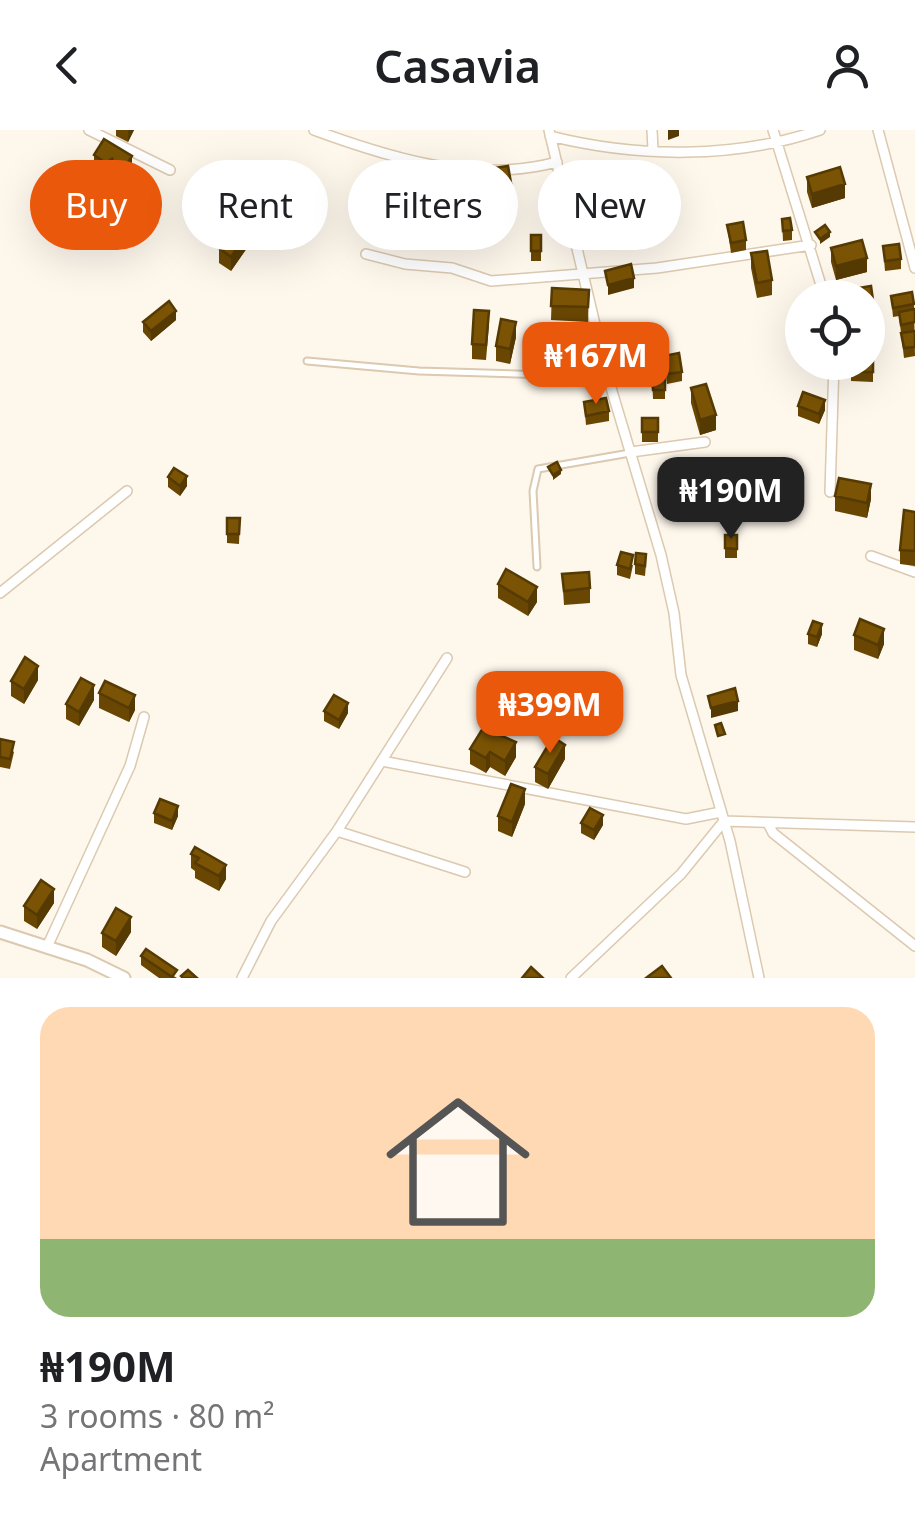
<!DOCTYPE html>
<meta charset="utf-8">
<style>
:root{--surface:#fff;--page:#f2f2f2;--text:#202124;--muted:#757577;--line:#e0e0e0;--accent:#ea580c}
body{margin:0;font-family:"Noto Sans",sans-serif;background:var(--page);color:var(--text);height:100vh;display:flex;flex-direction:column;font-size:38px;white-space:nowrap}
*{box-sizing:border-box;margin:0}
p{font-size:32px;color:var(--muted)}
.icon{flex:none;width:55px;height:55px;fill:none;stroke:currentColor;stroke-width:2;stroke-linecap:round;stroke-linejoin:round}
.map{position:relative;height:848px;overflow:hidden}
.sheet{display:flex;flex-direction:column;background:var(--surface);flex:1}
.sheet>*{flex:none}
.top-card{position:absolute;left:30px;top:30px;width:855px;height:90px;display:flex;gap:20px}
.controls{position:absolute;left:785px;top:150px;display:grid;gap:20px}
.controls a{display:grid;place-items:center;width:100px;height:100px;border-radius:50%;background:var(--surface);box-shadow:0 10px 40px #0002;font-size:50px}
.price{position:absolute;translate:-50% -85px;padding:0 22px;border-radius:20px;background:var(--accent);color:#fff;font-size:32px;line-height:65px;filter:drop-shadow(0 2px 5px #0008)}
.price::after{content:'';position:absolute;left:50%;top:60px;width:30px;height:22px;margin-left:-15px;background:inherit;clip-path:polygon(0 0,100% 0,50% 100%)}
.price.active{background:#222;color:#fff}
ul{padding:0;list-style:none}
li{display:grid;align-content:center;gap:20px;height:530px;padding:0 40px}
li+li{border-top:2px solid var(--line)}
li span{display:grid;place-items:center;height:310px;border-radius:30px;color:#555}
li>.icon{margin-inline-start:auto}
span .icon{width:180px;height:180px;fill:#fffc;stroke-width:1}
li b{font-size:42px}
.pill{padding:0 35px;border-radius:45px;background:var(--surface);box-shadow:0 10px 40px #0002;font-size:35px;line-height:90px}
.pill.active{background:var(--accent);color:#fff}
header{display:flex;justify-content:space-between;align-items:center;height:130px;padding:0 40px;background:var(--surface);font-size:45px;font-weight:600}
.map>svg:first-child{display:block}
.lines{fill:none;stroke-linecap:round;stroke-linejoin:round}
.service-casing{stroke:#dbc9b0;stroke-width:9}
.minor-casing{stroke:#dbc9b0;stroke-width:12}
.tertiary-casing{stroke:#dbc9b0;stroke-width:15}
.service{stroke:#fff;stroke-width:5}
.minor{stroke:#fff;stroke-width:9}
.tertiary{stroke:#fff;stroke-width:11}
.wall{fill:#694703}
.shaded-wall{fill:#553a03}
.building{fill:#7a5304;stroke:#553a03;stroke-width:2.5}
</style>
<header><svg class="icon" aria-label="back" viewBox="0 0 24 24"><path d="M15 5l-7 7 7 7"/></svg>Casavia<svg class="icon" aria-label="person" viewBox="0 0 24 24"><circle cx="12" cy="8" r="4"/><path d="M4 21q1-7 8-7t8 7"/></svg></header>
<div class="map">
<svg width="915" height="848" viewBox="0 0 915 848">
<rect width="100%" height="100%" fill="#fef7ec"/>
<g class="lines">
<g class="service-casing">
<path id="service" d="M307,231l112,10 162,5 25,-5
M537,437l-4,-76 5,-22 92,-16"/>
</g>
<g class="minor-casing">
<path id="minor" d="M89,0l81,40
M314,0c79,29 160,54 243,32
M549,0l57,241 55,184 13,58 7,62 49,166 29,137
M652,0l1,20
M773,0l52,168
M878,0l37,138
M550,6c88,22 185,23 270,-6
M366,124l39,10 47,4 39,13 166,-13 154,-23
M631,322l74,-10
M830,362l4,-130
M871,426l44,16
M0,463l127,-102
M382,631l304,58 35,-7
M769,695l4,8 142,113
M337,701l128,41
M47,817l83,-181 14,-49
M242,848l29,-57 66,-90 110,-173
M571,848l110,-104 43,-53 191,6"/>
</g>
<g class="tertiary-casing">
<path id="tertiary" d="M0,802l87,28 37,18"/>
</g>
<use href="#service" class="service"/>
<use href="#minor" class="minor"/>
<use href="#tertiary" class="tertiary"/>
</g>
<path class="wall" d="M116,0h18l-6,12 -12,-6z
M94,25l38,16 -19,30 -13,-8v-14l2,-4 -8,-5z
M494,38l19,26v15l-14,3 -5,-29z
M807,47l38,21 -33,10 -5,-16z
M427,64l-2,13 -14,-1v-10z
M557,75l11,13v10l-8,1z
M782,89l10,11v10l-9,1z
M727,95l19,15v10l-15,3z
M433,102l-2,12 -9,-3v-5z
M531,105h10v26h-10z
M883,116l18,13v10l-16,2z
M219,118h28l-16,23 -12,-8z
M831,118l36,24 -31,8 -5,-18z
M751,123l21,27v15l-15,3 -6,-30z
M871,156l2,28 -5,1v-17h-27v-7z
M552,158l37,2 -1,32 -37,-2z
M891,166l23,8 1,52 -11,2 -5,-42 -6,1z
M176,190l-25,21 -8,-9v-10z
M489,195l-3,35 -14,-1v-15z
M516,207l-6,27 -14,-3v-15z
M664,226l18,16v9l-15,3z
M873,227v25l-22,-1v-19z
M652,246h13v23h-12z
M691,258l25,42 -16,5 -9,-32z
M584,272l25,9v10l-23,4z
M798,276l27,4 -6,14 -21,-8z
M642,288h16v24h-16z
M168,347l19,9 -7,10 -12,-9z
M835,366l36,3 -4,19 -32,-7z
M915,382v54l-15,-2v-14z
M240,388l-1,26 -12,-1v-9z
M725,405h12v23h-12z
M635,434h11l-1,12 -10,-2z
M617,435h16l-3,14 -13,-4z
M562,444l28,14v15l-26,2z
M498,454l39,18 -9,14 -30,-18z
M808,504h14l-5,13 -9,-3z
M854,505l30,9 -6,15 -24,-9z
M38,550l-14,24 -13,-8v-15z
M99,563l36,17 -6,12 -30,-14z
M94,570l-15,26 -13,-7v-15z
M324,581l24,2 -9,16 -15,-8z
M0,609l14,13 -4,17 -10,-2z
M470,619l46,8 -11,19 -15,-9 -4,6 -16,-9z
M565,629l-17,30 -13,-7v-15z
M525,674l-13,33 -14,-6v-15z
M154,683l24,3 -6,14 -18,-7z
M581,693l22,2 -9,15 -13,-7z
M195,717l31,32 -7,12 -24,-13v-7l-4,-3v-14z
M54,773l-17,26 -13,-8v-15z
M131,802l-15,24 -14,-9v-14z
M141,826l36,22h-18l-18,-13z"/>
<path class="shaded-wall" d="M129,0h5l-6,12v-10z
M668,0h11v6l-11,4z
M132,26v15l-19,30v-14z
M845,54v14l-33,10v-14z
M830,102v5l-10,7v-5z
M247,103v15l-16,23v-14z
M867,128v14l-31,8v-14z
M634,148v10l-26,7v-10z
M176,181v9l-25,21v-10z
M516,192v15l-6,27v-15z
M650,238v10l-23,6v-10z
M825,270v10l-6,14v-10z
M716,285v15l-16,5v-15z
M561,340v4l-8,6v-5z
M187,346v10l-7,10v-10z
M871,354v15l-4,19v-15z
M537,457v15l-9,14v-14z
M822,494v10l-5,13v-10z
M884,499v15l-6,15v-14z
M38,536v14l-14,24v-15z
M94,555v15l-15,26v-14z
M135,565v15l-6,12v-14z
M738,571v10l-27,7v-10z
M348,573v10l-9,16v-9z
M516,612v15l-11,19v-15z
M565,615v14l-17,30v-15z
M490,622v15l-4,6v-15z
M525,659v15l-13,33v-15z
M178,676v10l-6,14v-9z
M603,685v10l-9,15v-10z
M226,735v14l-7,12v-15z
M54,759v14l-17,26v-14z
M131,787v15l-15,24v-15z"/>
<path class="building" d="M104,9l28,17 -19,31 -13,-8 13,-21 -7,5 -12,-8z
M508,36l5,28 -14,3 -5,-29z
M840,37l5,17 -33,10 -5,-17z
M413,53l14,2 -2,13 -14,-2z
M566,74l2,14 -8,1 -3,-14z
M790,88l2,12 -9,1 -1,-12z
M743,92l3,18 -15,3 -4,-18z
M235,95l12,8 -16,24 -12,-9z
M825,95l5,7 -10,7 -5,-7z
M425,96l8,2 -2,11 -9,-3z
M531,105h10v16h-10z
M862,110l5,18 -31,8 -5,-18z
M899,114l2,15 -16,2 -2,-15z
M767,121l5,29 -15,3 -6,-30z
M631,134l3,14 -26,7 -3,-14z
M871,156l2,14h-5v-2h-25l-2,-7z
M552,158l37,2 -1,17 -37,-1z
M912,162l2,12 -21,4 -2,-12z
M169,171l7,10 -25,20 -8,-9z
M915,179v13l-14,3 -2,-13z
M474,180l15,1 -3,34 -14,-1z
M501,189l15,3 -6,27 -14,-3z
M915,201v16l-11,1 -3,-15z
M679,223l3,19 -15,2 -3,-18z
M647,225l3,13 -23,6 -3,-13z
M868,227h5v15h-22v-10h17z
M652,246h13v14h-12z
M706,254l10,31 -16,5 -9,-32z
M803,262l22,8 -6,14 -21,-8z
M606,268l3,13 -23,5 -2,-14z
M642,288h16v14h-16z
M557,332l4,8 -8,5 -5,-8z
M174,338l13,8 -7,10 -12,-9z
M839,348l32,6 -4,19 -32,-7z
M904,380l11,2v39l-15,-1z
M227,388h13l-1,16h-12z
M725,405h12v14l-12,-1z
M621,422l12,3 -3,14 -13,-4z
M636,423l10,1 -1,12 -10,-2z
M506,439l31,18 -9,15 -30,-18z
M589,442l1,16 -26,3 -2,-17z
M860,489l24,10 -6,16 -24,-10z
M813,491l9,3 -5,13 -9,-3z
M25,527l13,9 -14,23 -13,-8z
M81,548l13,7 -15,27 -13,-8z
M105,551l30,14 -6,13 -30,-15z
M735,558l3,13 -27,7 -3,-12z
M334,565l14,8 -9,17 -15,-9z
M721,593l4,11 -7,2 -3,-11z
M483,598l33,14 -11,19 -15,-9 -4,6 -16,-9z
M553,607l12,8 -17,29 -13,-7z
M0,609l14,3 -4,17 -10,-2z
M511,654l14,5 -13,33 -14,-6z
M160,669l18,7 -6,15 -18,-8z
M590,678l13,7 -9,15 -13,-7z
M195,717l31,18 -7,11 -24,-13 4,-5 -8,-4z
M41,750l13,9 -17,26 -13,-9z
M116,778l15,9 -15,24 -14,-8z
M146,819l31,21 -5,7 -31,-21z
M662,836l9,12h-25z
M531,837l12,11h-21z
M188,840l9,8h-14l-2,-2z"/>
</svg>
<div class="controls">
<a><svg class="icon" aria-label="locate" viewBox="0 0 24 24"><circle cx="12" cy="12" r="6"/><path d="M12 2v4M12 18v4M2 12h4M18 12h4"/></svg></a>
</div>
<b class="price" style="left:596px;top:277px">₦167M</b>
<b class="price active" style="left:731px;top:412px">₦190M</b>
<b class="price" style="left:550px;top:626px">₦399M</b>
<div class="top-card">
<a class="pill active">Buy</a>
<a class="pill">Rent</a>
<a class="pill">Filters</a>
<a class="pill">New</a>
</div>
</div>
<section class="sheet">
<ul>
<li><span style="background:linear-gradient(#ffd9b3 75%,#8fb573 0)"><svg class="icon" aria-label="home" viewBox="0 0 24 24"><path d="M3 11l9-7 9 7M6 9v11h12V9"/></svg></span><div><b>₦190M</b><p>3 rooms · 80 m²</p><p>Apartment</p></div></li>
</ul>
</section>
